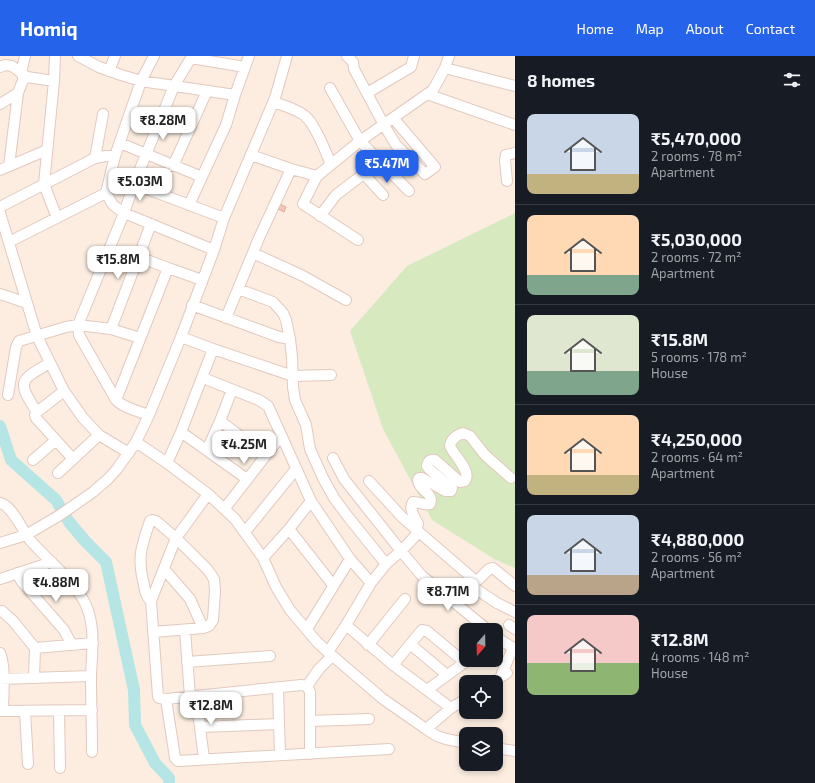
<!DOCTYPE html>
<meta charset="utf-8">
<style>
:root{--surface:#171b24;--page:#242831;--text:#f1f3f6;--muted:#9ea1a6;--line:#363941;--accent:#2563eb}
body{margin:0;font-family:"Exo 2",sans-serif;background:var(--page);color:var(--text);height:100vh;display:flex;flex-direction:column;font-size:15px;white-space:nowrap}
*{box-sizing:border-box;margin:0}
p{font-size:13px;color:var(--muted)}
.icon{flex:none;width:22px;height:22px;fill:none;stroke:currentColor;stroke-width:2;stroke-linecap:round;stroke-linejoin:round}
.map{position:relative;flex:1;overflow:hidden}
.panel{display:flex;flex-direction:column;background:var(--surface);width:300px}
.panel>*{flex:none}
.needle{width:26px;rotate:200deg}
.tools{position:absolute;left:459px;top:567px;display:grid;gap:8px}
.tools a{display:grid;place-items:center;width:44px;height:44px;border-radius:8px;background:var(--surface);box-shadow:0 2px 6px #0003;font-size:20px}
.price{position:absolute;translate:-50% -34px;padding:0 9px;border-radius:8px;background:#fff;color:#222;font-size:13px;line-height:26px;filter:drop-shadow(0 1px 2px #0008)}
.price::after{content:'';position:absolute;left:50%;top:24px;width:12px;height:9px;margin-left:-6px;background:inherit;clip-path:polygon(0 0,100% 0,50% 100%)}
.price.on{background:var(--accent);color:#fff}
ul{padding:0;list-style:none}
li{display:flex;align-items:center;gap:12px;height:100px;padding:0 12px}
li+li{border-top:1px solid var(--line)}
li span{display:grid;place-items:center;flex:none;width:112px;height:80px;border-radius:8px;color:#555}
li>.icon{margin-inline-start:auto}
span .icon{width:48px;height:48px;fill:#fffc;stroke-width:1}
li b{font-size:17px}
h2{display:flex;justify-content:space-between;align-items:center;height:48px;padding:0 12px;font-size:17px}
header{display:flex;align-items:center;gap:24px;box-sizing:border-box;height:56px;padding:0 20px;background:var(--accent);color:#fff}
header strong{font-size:19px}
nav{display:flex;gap:22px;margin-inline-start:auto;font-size:14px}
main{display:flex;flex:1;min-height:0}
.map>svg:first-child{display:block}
.green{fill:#d7e9bf}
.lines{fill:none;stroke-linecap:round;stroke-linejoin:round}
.river{stroke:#b5e5e5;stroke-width:12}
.building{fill:#f2c5b7;stroke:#e5a897}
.minor-casing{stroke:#e2c9bf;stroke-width:12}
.minor{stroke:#fff;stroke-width:10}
</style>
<header>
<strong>Homiq</strong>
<nav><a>Home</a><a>Map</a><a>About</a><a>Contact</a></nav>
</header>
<main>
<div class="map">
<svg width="515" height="727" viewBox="0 0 515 727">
<rect width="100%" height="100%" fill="#fcede0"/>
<path class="green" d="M515,157v355l-19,-8 -64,-40 -49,-91 -33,-98 57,-65z"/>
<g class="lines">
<path class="river" d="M0,370l11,34 45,40 13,22 17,20 20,20 28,128 1,35 20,38 14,15v5"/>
</g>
<path class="building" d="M278,147l8,4 -2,5 -8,-4z"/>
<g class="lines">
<g class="minor-casing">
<path id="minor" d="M55,0l-1,25 -10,103 13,34
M78,0l21,11 22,8 20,6 94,14
M154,0l-13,25 -26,75 -9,37 7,12 11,8 90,37
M347,0l6,6 1,7 30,56 12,20 29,29 10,-7 -41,-48
M0,11l5,-2 7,1 15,11
M445,12l70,18
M109,15l6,-15
M24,22l-3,-5 4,-17
M330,32l30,53 49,50
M367,37l44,-26 3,-11
M427,38l88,31
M274,46c10,4 23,7 31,14 10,8 21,36 26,49
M0,48l18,-11
M120,87l82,34
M251,99l40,14 26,7 43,-35 73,-51 12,-22 4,-12
M95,102l8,-44
M9,110l9,-73 5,-13 4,-3 27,4
M173,110l34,-75
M0,114l47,-20
M363,117l20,22
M317,120l-14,28 55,36
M507,125l-2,-21 1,-5 9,-2
M134,128l-10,29 -46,112 33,4 40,-105
M189,149l37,-80 9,-30 14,-39
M0,151l95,-49 11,-2h9
M0,157l37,123 27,55 19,27 16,17 30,18
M320,160l16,-21 43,-33
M224,162l-90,-34 40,-98 17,-28 54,9
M9,186l97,-49
M253,197l50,23 43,24
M139,201l29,11
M238,233l35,13 10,11 3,7 4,19 2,18 1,30 2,13 11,25 4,24 13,29 11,20 15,20 37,46
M0,238l27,9
M192,249l87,32 11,2
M226,262l33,-80 32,-69
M111,273l29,9
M181,281l32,12 80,27 38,-1
M203,322l56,22 9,6 43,95 39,58 21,24
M232,334l-12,31 46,34
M64,335l-27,21 -2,3 1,3 37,41
M8,339l8,-48 3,-6 47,-14 12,-2 1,10 37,65
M37,356c-21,-31 -17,-32 13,-49
M149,359c-11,-4 -25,-7 -33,-15l52,-132 34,12
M181,376l66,47
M136,386l31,21 41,31 27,25 28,39 13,29 14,23 27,32 11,10 55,47 43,30 11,7 9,3 20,4
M207,394l13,-29
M333,402l11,21 57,72 18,-19 51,44 2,2 -1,4 -16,21
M33,404l23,-20
M167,407l14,-31 32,-83
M58,417l41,-38
M369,425l33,36 17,15
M208,438l-32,44 -25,63 7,95 1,2 7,1 135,-14 6,1 12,-17 13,-13
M0,447c12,2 22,27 30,37 16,19 38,35 51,56 16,24 11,53 10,80 0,26 1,51 1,76
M225,452l56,-72
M289,473l44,56
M416,474l2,-6c-3,-7 -10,-15 -5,-22 6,-1 11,4 17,2 5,-11 -12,-14 -12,-24l1,-2h3l23,13h6l1,-3 -23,-19 -2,-3c1,-5 3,-7 8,-6l25,22 5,-1c7,-10 -11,-25 -15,-35 1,-7 7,-11 13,-13l7,3 15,19 26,23
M245,476l51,-63
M0,487l26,-8 34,-20 33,-23 15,-13 9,-10 19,-27 13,-27 32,-78 33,-87 10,-32 51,-120 12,-42
M263,502l26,-29 22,-28
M17,517l5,9 42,48 8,15
M0,523l52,-17
M472,524h6l11,-11 4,-1 22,18
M470,529l27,18 18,9
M151,545c-5,-4 -6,-10 -7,-16 -7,-27 -3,-38 6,-64l2,-1 4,1 20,17 32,32 6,9 1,12 -2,29 -4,6 -6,2
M2,555l11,10 22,27 58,-5
M346,569l25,-42 15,-19 15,-13 21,25 66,54
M509,569l6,4
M307,573l43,-70
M185,574l5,66
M153,576l50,-4 -13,-29 -26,-30
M496,581l19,12
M410,588l37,31
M368,589l37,-46
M328,596l18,-27 47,40 58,43 -25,21
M0,597c6,13 3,43 3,58h-3
M187,606l83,-6
M393,609l29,-35 5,1 36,30 1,2 -37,27
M502,617l11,-25
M34,622l1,-30
M0,623l91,-3
M493,626l14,-9
M307,630l3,6v62
M278,632l2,67
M196,640l8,63
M166,643l9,59 3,3 211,-12
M451,652l15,-9
M3,655l89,-1
M25,655l3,53
M59,655l1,57
M310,665l59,-2
M200,671l79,-3
M496,692l19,3"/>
</g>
<use href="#minor" class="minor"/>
</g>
</svg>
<div class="tools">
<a><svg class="needle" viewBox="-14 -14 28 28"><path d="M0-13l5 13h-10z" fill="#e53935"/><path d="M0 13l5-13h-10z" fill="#9ea1a6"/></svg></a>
<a><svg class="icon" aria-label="locate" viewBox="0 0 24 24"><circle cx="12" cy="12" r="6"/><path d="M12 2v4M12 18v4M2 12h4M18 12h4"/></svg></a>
<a><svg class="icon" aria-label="layers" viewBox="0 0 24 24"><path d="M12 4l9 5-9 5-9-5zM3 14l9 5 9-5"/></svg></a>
</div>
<b class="price" style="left:163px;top:85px">₹8.28M</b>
<b class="price on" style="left:387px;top:128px">₹5.47M</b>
<b class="price" style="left:140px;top:146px">₹5.03M</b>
<b class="price" style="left:118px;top:224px">₹15.8M</b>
<b class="price" style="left:244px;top:409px">₹4.25M</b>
<b class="price" style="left:56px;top:547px">₹4.88M</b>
<b class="price" style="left:448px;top:556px">₹8.71M</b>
<b class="price" style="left:211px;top:670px">₹12.8M</b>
</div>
<section class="panel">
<h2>8 homes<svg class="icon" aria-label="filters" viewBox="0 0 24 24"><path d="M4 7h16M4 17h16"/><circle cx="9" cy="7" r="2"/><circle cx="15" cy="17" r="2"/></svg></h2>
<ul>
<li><span style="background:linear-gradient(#c9d6e8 75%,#c2b280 0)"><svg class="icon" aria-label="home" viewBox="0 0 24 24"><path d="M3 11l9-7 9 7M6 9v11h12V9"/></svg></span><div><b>₹5,470,000</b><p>2 rooms · 78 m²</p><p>Apartment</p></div></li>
<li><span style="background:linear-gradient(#ffd9b3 75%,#7fa58c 0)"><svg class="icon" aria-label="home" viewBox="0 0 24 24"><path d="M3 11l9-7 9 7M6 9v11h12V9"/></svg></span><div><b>₹5,030,000</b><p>2 rooms · 72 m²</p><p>Apartment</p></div></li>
<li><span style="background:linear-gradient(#dfe7d0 70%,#7fa58c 0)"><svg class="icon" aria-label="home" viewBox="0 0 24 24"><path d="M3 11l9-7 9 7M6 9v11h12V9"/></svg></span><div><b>₹15.8M</b><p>5 rooms · 178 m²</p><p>House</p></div></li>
<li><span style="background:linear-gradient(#ffd9b3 75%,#c2b280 0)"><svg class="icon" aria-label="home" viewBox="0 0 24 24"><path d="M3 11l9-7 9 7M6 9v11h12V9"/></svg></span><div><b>₹4,250,000</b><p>2 rooms · 64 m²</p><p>Apartment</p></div></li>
<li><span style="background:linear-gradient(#c9d6e8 75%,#b9a48a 0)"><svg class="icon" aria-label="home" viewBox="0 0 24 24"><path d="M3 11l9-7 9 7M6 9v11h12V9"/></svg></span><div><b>₹4,880,000</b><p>2 rooms · 56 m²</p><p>Apartment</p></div></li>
<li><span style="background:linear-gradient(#f6c9c9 60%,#8fb573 0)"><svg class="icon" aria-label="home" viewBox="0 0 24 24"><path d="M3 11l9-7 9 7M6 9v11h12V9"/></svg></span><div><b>₹12.8M</b><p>4 rooms · 148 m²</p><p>House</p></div></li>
</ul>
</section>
</main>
